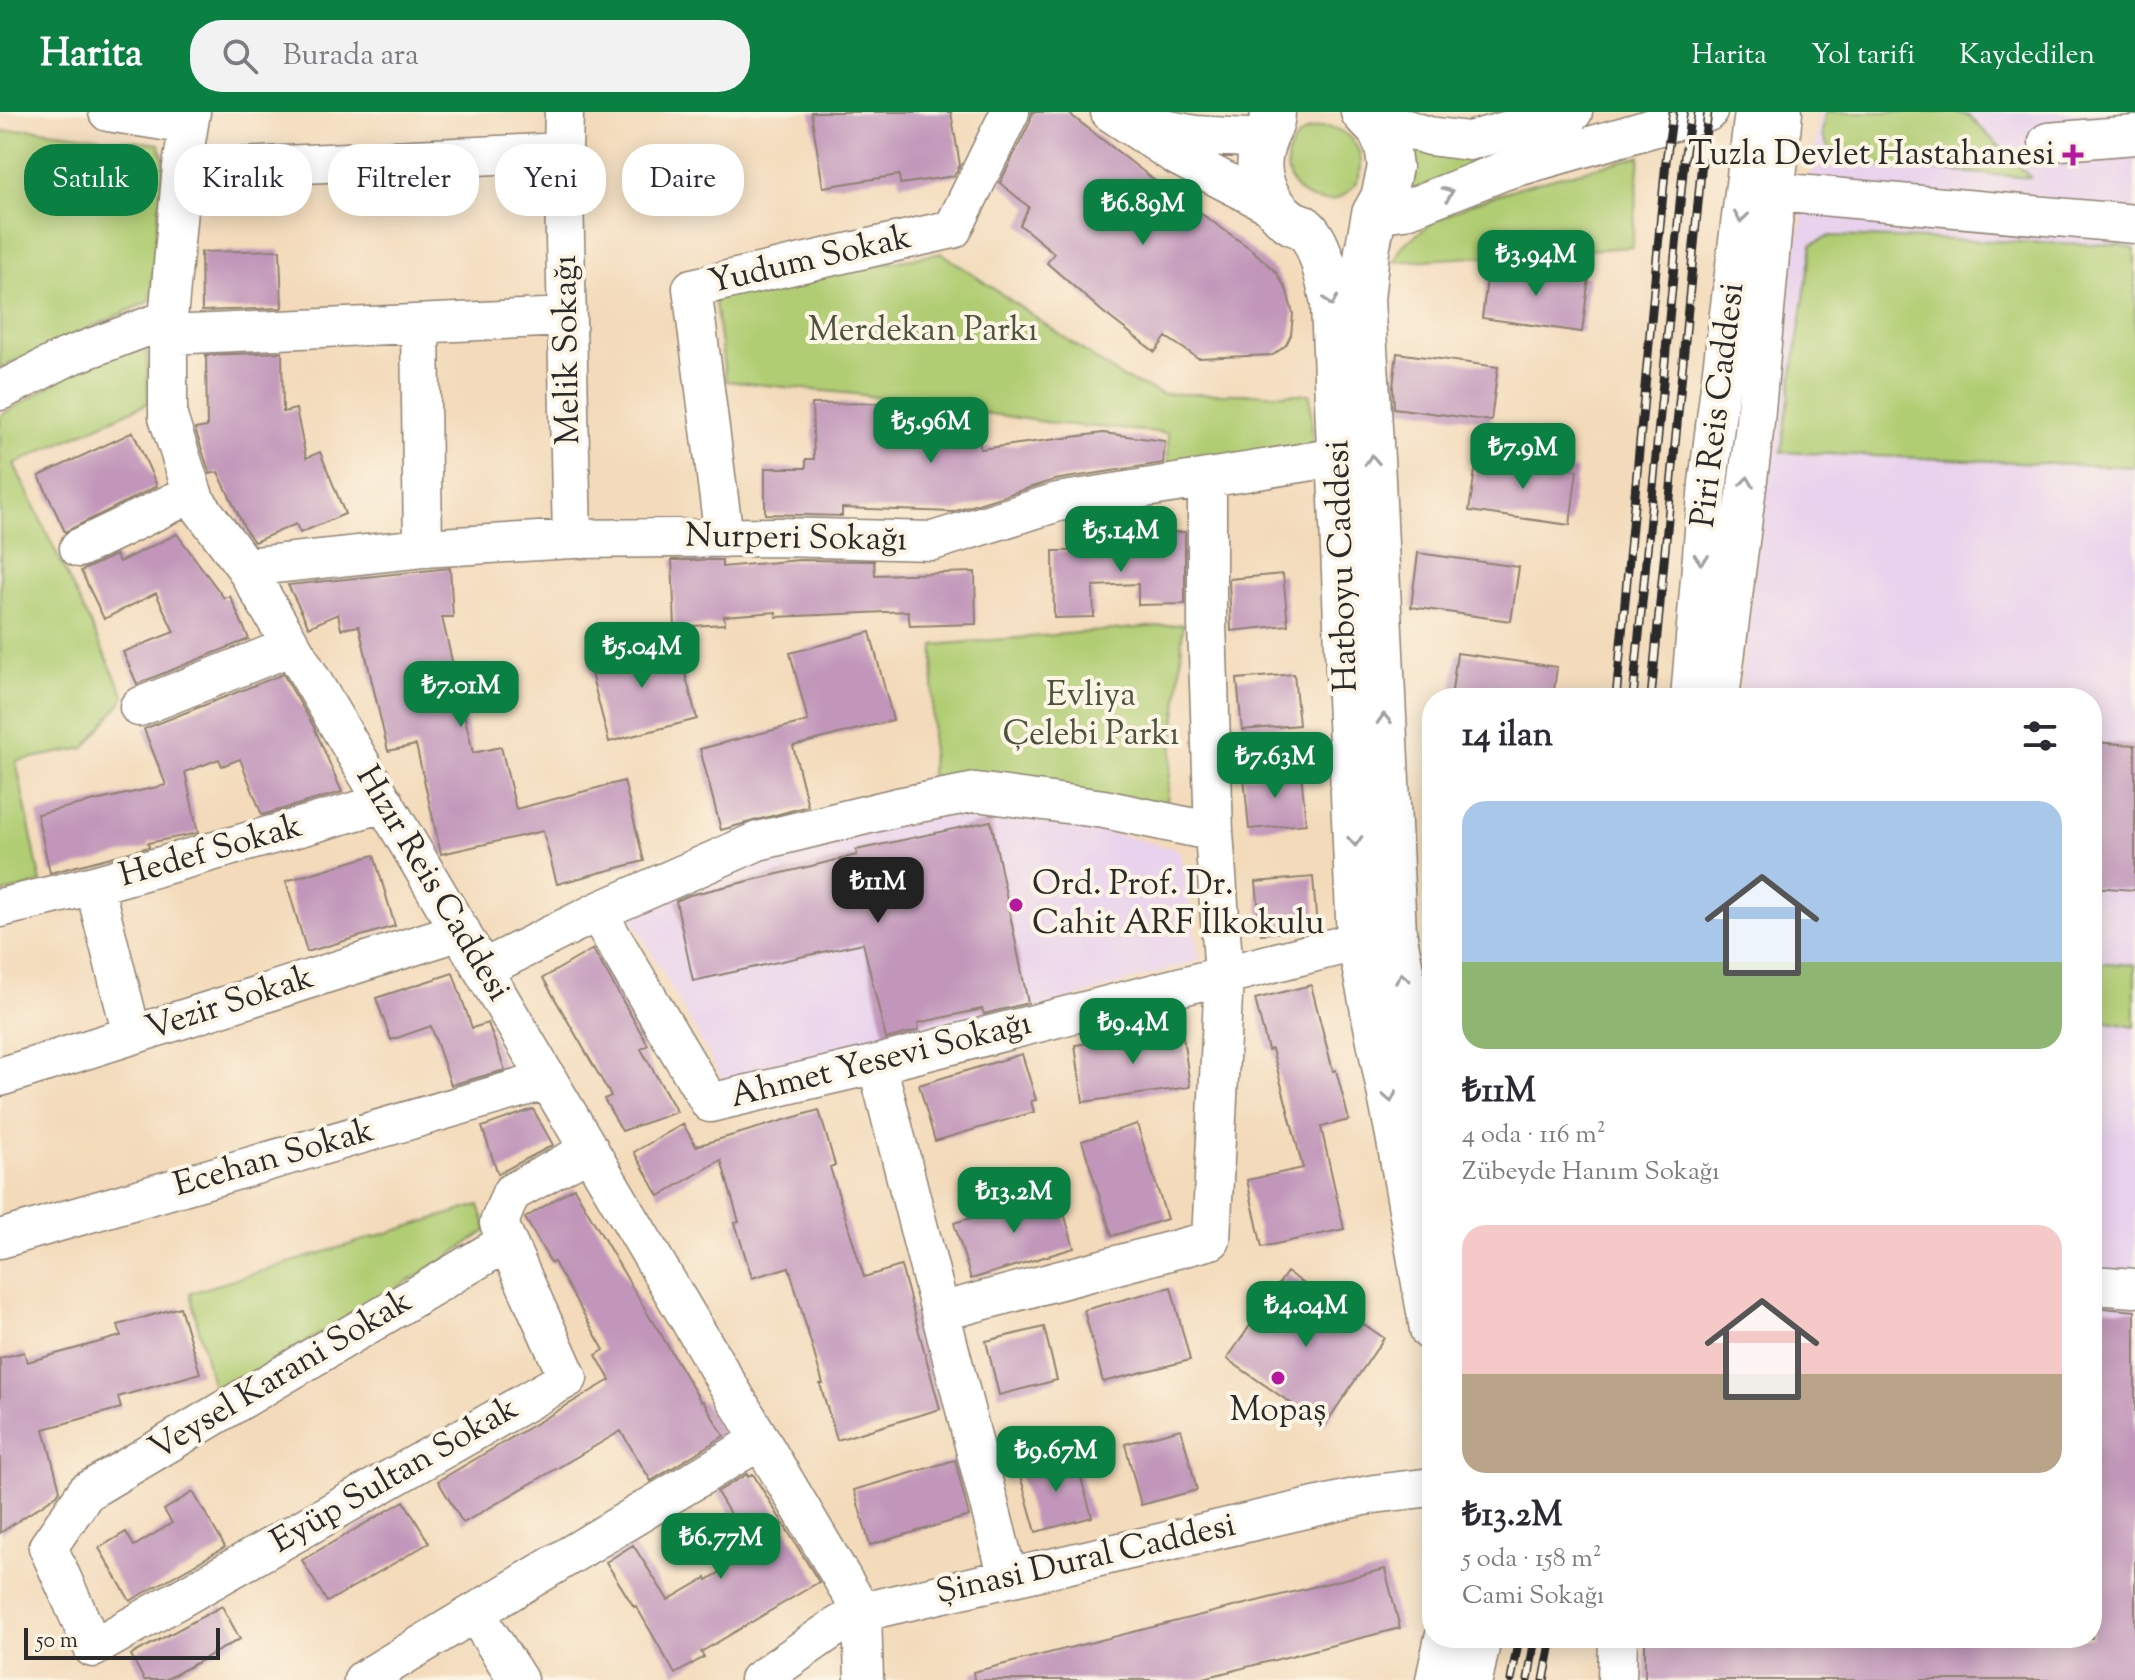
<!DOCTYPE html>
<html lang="tr">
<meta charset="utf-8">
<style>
:root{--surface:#fff;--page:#f2f2f3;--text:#2b2b33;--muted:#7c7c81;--accent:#0b8043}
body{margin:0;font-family:"Sorts Mill Goudy",serif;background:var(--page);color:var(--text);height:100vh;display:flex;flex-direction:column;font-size:30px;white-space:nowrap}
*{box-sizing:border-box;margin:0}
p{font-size:26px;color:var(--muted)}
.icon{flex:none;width:44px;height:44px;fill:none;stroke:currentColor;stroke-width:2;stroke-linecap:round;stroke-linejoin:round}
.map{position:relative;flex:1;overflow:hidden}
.sheet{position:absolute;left:1422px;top:576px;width:680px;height:960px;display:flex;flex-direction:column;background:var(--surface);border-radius:32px;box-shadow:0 4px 20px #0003}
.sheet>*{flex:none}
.banner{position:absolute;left:24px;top:32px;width:760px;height:72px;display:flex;gap:16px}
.scale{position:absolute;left:24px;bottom:20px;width:196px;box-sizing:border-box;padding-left:8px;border:4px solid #2b2b2b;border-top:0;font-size:22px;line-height:28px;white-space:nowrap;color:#2b2b2b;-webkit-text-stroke:6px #fcf5e5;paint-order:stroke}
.price{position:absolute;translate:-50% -68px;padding:0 18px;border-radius:16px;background:var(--accent);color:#fff;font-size:26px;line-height:52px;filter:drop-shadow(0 2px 4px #0008)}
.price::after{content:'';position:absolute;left:50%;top:48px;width:24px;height:18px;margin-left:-12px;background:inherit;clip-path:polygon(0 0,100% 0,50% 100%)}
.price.on{background:#222;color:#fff}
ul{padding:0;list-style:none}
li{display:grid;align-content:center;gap:16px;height:424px;padding:0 40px}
li span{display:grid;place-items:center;height:248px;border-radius:24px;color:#555}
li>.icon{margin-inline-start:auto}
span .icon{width:144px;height:144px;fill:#fffc;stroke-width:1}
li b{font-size:34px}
h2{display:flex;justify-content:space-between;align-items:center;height:96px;padding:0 40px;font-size:34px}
.chip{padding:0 28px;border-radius:32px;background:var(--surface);box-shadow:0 4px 20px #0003;font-size:28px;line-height:72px}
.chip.on{background:var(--accent);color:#fff}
header{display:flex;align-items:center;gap:48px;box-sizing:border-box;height:112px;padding:0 40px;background:var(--accent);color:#fff}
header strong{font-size:38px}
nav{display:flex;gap:44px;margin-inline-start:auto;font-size:28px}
.search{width:560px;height:72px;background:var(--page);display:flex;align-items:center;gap:20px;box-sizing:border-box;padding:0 28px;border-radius:32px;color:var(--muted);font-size:30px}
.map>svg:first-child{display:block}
.built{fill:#e9d2ed}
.green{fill:#b1cd73;stroke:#6e7c4f;stroke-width:2}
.building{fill:#c196ba}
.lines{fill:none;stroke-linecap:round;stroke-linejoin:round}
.minor-casing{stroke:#8f8272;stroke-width:41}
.major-casing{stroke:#8f8272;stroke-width:47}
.minor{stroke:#fff;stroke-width:38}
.major{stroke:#fff;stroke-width:44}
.rail-casing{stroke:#2b2b2b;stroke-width:9}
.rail{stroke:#fcf5e5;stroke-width:6;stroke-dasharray:18;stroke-linecap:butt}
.oneway{stroke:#a0a0a0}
.poi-dot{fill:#b5179e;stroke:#fcf5e5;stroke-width:3}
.labels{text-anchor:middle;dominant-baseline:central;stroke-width:8;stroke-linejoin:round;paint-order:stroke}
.poi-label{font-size:34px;fill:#2b2b2b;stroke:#fcf5e5;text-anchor:end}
.street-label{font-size:34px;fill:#2b2b2b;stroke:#fcf5e5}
.park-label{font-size:34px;fill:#4c543d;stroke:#fcf5e5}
</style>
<header>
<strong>Harita</strong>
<div class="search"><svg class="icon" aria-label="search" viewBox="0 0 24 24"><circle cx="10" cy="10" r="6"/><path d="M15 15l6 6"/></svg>Burada ara</div>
<nav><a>Harita</a><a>Yol tarifi</a><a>Kaydedilen</a></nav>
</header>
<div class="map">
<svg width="2135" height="1568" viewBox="0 0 2135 1568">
<rect width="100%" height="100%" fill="#fcf5e5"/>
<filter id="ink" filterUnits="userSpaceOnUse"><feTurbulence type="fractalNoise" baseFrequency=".0125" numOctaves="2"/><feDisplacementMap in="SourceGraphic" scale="16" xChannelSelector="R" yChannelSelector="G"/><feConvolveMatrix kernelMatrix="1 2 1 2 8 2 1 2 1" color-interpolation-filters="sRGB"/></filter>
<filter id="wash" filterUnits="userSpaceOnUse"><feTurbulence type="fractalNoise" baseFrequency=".006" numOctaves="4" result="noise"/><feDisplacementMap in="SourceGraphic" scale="32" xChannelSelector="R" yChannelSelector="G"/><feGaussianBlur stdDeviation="1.8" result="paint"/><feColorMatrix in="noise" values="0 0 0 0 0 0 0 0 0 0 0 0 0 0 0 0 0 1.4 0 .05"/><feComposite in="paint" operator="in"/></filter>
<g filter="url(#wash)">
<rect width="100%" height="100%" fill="#f3daba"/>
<path class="built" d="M1821,0h314v1568h-491v-42h448v-940h-353l56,-443z
M995,692l185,46 20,110 -328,98 -144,31 -100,-178 117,-54z"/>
<path class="green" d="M1825,0h129l15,4 62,62 -179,-15 -19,-5 -11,-23z
M1287 52a37 37 0 1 1 74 0a37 37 0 1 1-74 0Z
M31,17l128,15 5,15 -14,142 -150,67v-236z
M1405,27l108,12 -112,44z
M1640,44l-8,91 -238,15 8,-16 32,-25 34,-16 55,-19z
M1830,124l288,9 17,4v218l-354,-15 31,-208z
M942,141l181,125 39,16h148l3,53 -145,24v-38l-109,-9 -204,-30 -129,-13 -12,-85z
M147,230l1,61 -134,61 111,233 -40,51 -69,13 25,122 -41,11v-478l78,-47z
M1183,512l-4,65 -13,121 -235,-33 3,-132z
M2092,850l43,3v62l-43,-8z
M479,1093l8,25 -48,33 -224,133 -25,-103z"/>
<g id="blocks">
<path class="building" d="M811,0h140l9,53 -6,11 -54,8 -1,-9 -76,12z
M1032,0h35l118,92 1,-1 65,46 25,23 11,19 6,23 -2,21 -5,10 -13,10 -75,3 -32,-21 -11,15 -51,-39 -57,-50 7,-10 -34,-28 9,-18 -29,-24 30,-61z
M280,138l2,58 -80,3 -1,-59z
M1489,152l100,13 -7,55 -100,-14z
M282,240l1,60 13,-3 10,49 14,-6 25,62 -45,19 -4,-9 -42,18 -8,-11 -28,-59 -8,2 -15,-45 12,-2 -1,-72z
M1397,241l101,14 -7,54 -97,-13 -1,-21z
M882,291l1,24 97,3v19l123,-16 62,8 -2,22 -109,17 -101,32 -111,-4v8l-77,-2v-46h41v-9h8l-2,-55z
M133,320l24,54 -92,46 -26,-56z
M1477,345l100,13 -7,55 -101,-14z
M1185,420v72l-47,1v-21l-45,2 1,31 -40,1 -1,-67 84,-1v-17z
M177,422l47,64 6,-2 19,43 -112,45 -14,-32 51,-20 -18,-39 -52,26 -23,-48 34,-16 4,7z
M1418,441l101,14 -8,54 -100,-14z
M672,448h50v7l77,-7 75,1 1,14 100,-3 1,52 -66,2 -2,-15 -132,6v-5l-52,4 1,8 -50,3z
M450,456l3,49h-11l31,136 28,-6 15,62 108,-28 20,80 -87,23 -14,-53 -102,23 -25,-109 -28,6 -29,-125 -18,3 -3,-15 -29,13 -21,-42z
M1283,462l5,51 -57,6 -2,-52z
M870,520l23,88 -100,26 15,60 -87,24 -21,-81 108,-28 -18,-68z
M676,527l21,80 -88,23 -21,-80z
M1457,541l100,14 -4,31h-102z
M283,562l31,53 28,65 -80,23 -22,-56 -18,7 -3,-7 -34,13 13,61 -50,10 1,4 -99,26 -13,-59 129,-29 -22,-56z
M1294,562l5,51 -57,5 -5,-51z
M2092,630l43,3v145l-43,-3z
M1301,660l5,52 -57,5 -5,-52z
M991,709l37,182 -44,11 -2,-5 -64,14 1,7 -33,9 -23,-96 -170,38 -17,-80 14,-6 167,-40 -1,-5z
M374,743l21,71 -88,26 -21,-71z
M1313,765l4,52 -56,5 -5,-52z
M593,837l55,96 -7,4 36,63 -55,19 -18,-32 7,-3 -68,-118z
M453,861l19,55 16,-5 17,47 -54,15 -20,-59 -40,14 -15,-42z
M1311,873l22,86 3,-1 13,50 -28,7 23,102 -82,18 -15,-67 56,-12 -31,-119 -4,1 -13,-51z
M1182,917l8,58 -107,15 -8,-57z
M1022,942l14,46 -5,1 3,11 -99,29 -16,-56z
M533,997l20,36 -55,29 -16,-47z
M819,998l16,55 -5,2 34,110 37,-11 39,143 -103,31 -17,-56h3l-34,-117 -37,11 -17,-55 4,-1 -18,-62 -62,36 -25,-44 49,-28 13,22z
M1137,1012l30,95 -55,17 -30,-95z
M574,1076l78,133h1l48,81 2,-1 21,35 -73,45 -30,-50 -158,92 -25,-42 172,-101 -14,-25 8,-5 -50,-88 -3,1 -26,-45z
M1058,1080l16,56 -103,31 -17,-56z
M1287,1160l97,66 -60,88 -97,-67z
M1171,1175l19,73 -87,22 -19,-72z
M180,1195l20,66 -82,24 3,11 -77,21 16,61 -3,5 -57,38v-175l24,-6 3,10 94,-26 -3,-11z
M2092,1195l43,4v369h-490v-42h447z
M1044,1215l13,53 -58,15 -13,-54z
M1181,1317l16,61 -56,15 -16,-61z
M1075,1345l17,60 -56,15 -17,-60z
M955,1348l14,56 -99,29 -16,-55z
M747,1362l1,3 5,-3 66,108 -118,70 3,5 -29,17 -39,-68 -2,1 -28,-45 27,-17 35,55 38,-22 1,2 40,-24 -20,-34 6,-3 -16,-27z
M193,1380l32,55 -95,54 -31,-53 27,-16 8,14 38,-23 -8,-13z
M404,1389l25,42 -102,59 -25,-42z
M1385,1457l15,59 -204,52h-222l-1,-8z
M222,1494l18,33 -75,41h-21l-13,-25z"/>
</g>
</g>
<g filter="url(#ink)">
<use href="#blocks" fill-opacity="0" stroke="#8f8272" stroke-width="2"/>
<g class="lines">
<g class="minor-casing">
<path id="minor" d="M108,0l80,13
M191,0l-9,54 -14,153v98l27,83 50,67 617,1045 2,68
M564,0l-1,40 9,387
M1110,0l65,43 103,54
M1369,5l60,19 40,5 104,-29
M1143,13l52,10 69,4
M2048,30l87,-7
M182,54l36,2 345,-16
M1776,80l359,32
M1374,102l30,-4 99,-39 205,-59
M420,213l3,223
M168,223l399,-18
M0,279l67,-34 101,-38
M724,426l-32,-250 261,-59 57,-117
M79,436l114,-55
M245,455l178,-19 149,-9 207,-2 154,4 125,-39 280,-45
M1690,586l18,-215 46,-371
M1720,586l34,-266 29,-320
M139,595l153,-61
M0,796l94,-23
M597,800l113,191 167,-39 482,-123
M483,857l114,-57 161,-71 140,-34 78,-15 128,17 110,23
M132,923l-38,-150 291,-82
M877,952l131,514
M0,965l461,-146
M0,1127l548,-159
M507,1130l61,136 -475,270 -45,-101 38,-55 421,-250 -8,-19 12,-30 79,-43
M2092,1173l43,3
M940,1200l271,-72 13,-264 -10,-144 -7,-208v-145
M475,1501l43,67
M363,1568l398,-240
M759,1568l72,-50 31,-18 483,-112 29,-6 58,-7
M1617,1568l1,-42"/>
</g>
<g class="major-casing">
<path id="major" d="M1273,0c0,14 -5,16 -9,29 -4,11 -6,25 -3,37 3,17 17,36 32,45 4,2 8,2 11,5 16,12 25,56 29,75l26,638 39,194 34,194
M1363,0l17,18 7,16 3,21 -7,31 -9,16 -7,37 -5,49 10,159 22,473 38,206
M1438,1568l9,-42
M1470,1568l9,-42"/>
</g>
<use href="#minor" class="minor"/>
<use href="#major" class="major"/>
<g class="rail-casing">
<path id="rail" d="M1616,586l50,-537 7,-49
M1633,586l51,-537 7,-49
M1651,586l51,-537 6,-49
M1511,1568l8,-42
M1528,1568l7,-42
M1544,1568l8,-42"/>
</g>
<use href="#rail" class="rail"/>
</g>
<defs><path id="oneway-chevron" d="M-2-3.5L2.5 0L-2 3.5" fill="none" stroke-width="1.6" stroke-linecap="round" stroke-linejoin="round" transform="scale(2)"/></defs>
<g class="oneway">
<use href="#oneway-chevron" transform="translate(1448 81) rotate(-22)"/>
<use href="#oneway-chevron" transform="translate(1741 105) rotate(97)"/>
<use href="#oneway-chevron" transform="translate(1331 189) rotate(82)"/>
<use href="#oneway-chevron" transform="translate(1372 348) rotate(-93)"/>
<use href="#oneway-chevron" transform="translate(1747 370) rotate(-83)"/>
<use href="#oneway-chevron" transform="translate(1701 447) rotate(95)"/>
<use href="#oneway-chevron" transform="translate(1384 607) rotate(-93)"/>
<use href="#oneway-chevron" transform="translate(1355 729) rotate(87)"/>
<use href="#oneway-chevron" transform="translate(1402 866) rotate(-100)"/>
<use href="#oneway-chevron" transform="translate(1390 985) rotate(79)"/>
</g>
</g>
<g class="poi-dot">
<path d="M2069 31h8v8h8v8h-8v8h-8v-8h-8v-8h8z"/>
<circle cx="1016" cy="793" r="8"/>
<circle cx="1278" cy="1266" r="8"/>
</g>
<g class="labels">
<g class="poi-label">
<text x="2055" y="43">Tuzla Devlet Hastahanesi</text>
<text x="1032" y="773" text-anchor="start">Ord. Prof. Dr.<tspan x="1032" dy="39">Cahit ARF İlkokulu</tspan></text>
<text x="1278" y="1299" text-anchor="middle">Mopaş</text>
</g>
<g class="street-label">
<text transform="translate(810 149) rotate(-13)">Yudum Sokak</text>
<text transform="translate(568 238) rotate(-91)">Melik Sokağı</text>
<text transform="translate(1719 293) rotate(-83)">Piri Reis Caddesi</text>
<text transform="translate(796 427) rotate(1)">Nurperi Sokağı</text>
<text transform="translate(1343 454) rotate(-92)">Hatboyu Caddesi</text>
<text transform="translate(211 740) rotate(-16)">Hedef Sokak</text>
<text transform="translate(432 772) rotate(59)">Hızır Reis Caddesi</text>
<text transform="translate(230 892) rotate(-18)">Vezir Sokak</text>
<text transform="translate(881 949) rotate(-14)">Ahmet Yesevi Sokağı</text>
<text transform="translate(274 1047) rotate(-16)">Ecehan Sokak</text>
<text transform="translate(281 1264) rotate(-31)">Veysel Karani Sokak</text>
<text transform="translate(395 1364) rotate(-30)">Eyüp Sultan Sokak</text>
<text transform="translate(1086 1448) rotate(-13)">Şinasi Dural Caddesi</text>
</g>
<g class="park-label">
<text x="923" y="219">Merdekan Parkı</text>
<text x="1091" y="584">Evliya<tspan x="1091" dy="39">Çelebi Parkı</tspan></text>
</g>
</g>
</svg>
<div class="scale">50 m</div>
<b class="price" style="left:1143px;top:135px">₺6.89M</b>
<b class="price" style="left:1536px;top:186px">₺3.94M</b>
<b class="price" style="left:931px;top:353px">₺5.96M</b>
<b class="price" style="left:1523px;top:379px">₺7.9M</b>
<b class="price" style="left:1121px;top:462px">₺5.14M</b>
<b class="price" style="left:642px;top:578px">₺5.04M</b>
<b class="price" style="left:461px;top:617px">₺7.01M</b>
<b class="price" style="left:1275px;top:688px">₺7.63M</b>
<b class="price on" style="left:878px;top:813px">₺11M</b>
<b class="price" style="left:1133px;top:954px">₺9.4M</b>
<b class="price" style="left:1014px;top:1123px">₺13.2M</b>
<b class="price" style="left:1306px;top:1237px">₺4.04M</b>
<b class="price" style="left:1056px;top:1382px">₺9.67M</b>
<b class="price" style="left:721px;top:1469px">₺6.77M</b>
<div class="banner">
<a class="chip on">Satılık</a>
<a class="chip">Kiralık</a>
<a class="chip">Filtreler</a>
<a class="chip">Yeni</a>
<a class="chip">Daire</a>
</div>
<section class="sheet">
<h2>14 ilan<svg class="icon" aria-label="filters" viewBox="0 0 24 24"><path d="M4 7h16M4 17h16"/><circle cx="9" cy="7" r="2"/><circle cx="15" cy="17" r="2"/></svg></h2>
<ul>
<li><span style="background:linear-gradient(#a9c7e8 65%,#8fb573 0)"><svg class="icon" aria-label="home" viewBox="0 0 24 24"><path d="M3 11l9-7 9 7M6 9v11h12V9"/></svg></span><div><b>₺11M</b><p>4 oda · 116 m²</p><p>Zübeyde Hanım Sokağı</p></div></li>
<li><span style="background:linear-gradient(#f6c9c9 60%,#b9a48a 0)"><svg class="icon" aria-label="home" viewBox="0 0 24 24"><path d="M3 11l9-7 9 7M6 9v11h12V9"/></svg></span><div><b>₺13.2M</b><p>5 oda · 158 m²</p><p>Cami Sokağı</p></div></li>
</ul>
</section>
</div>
